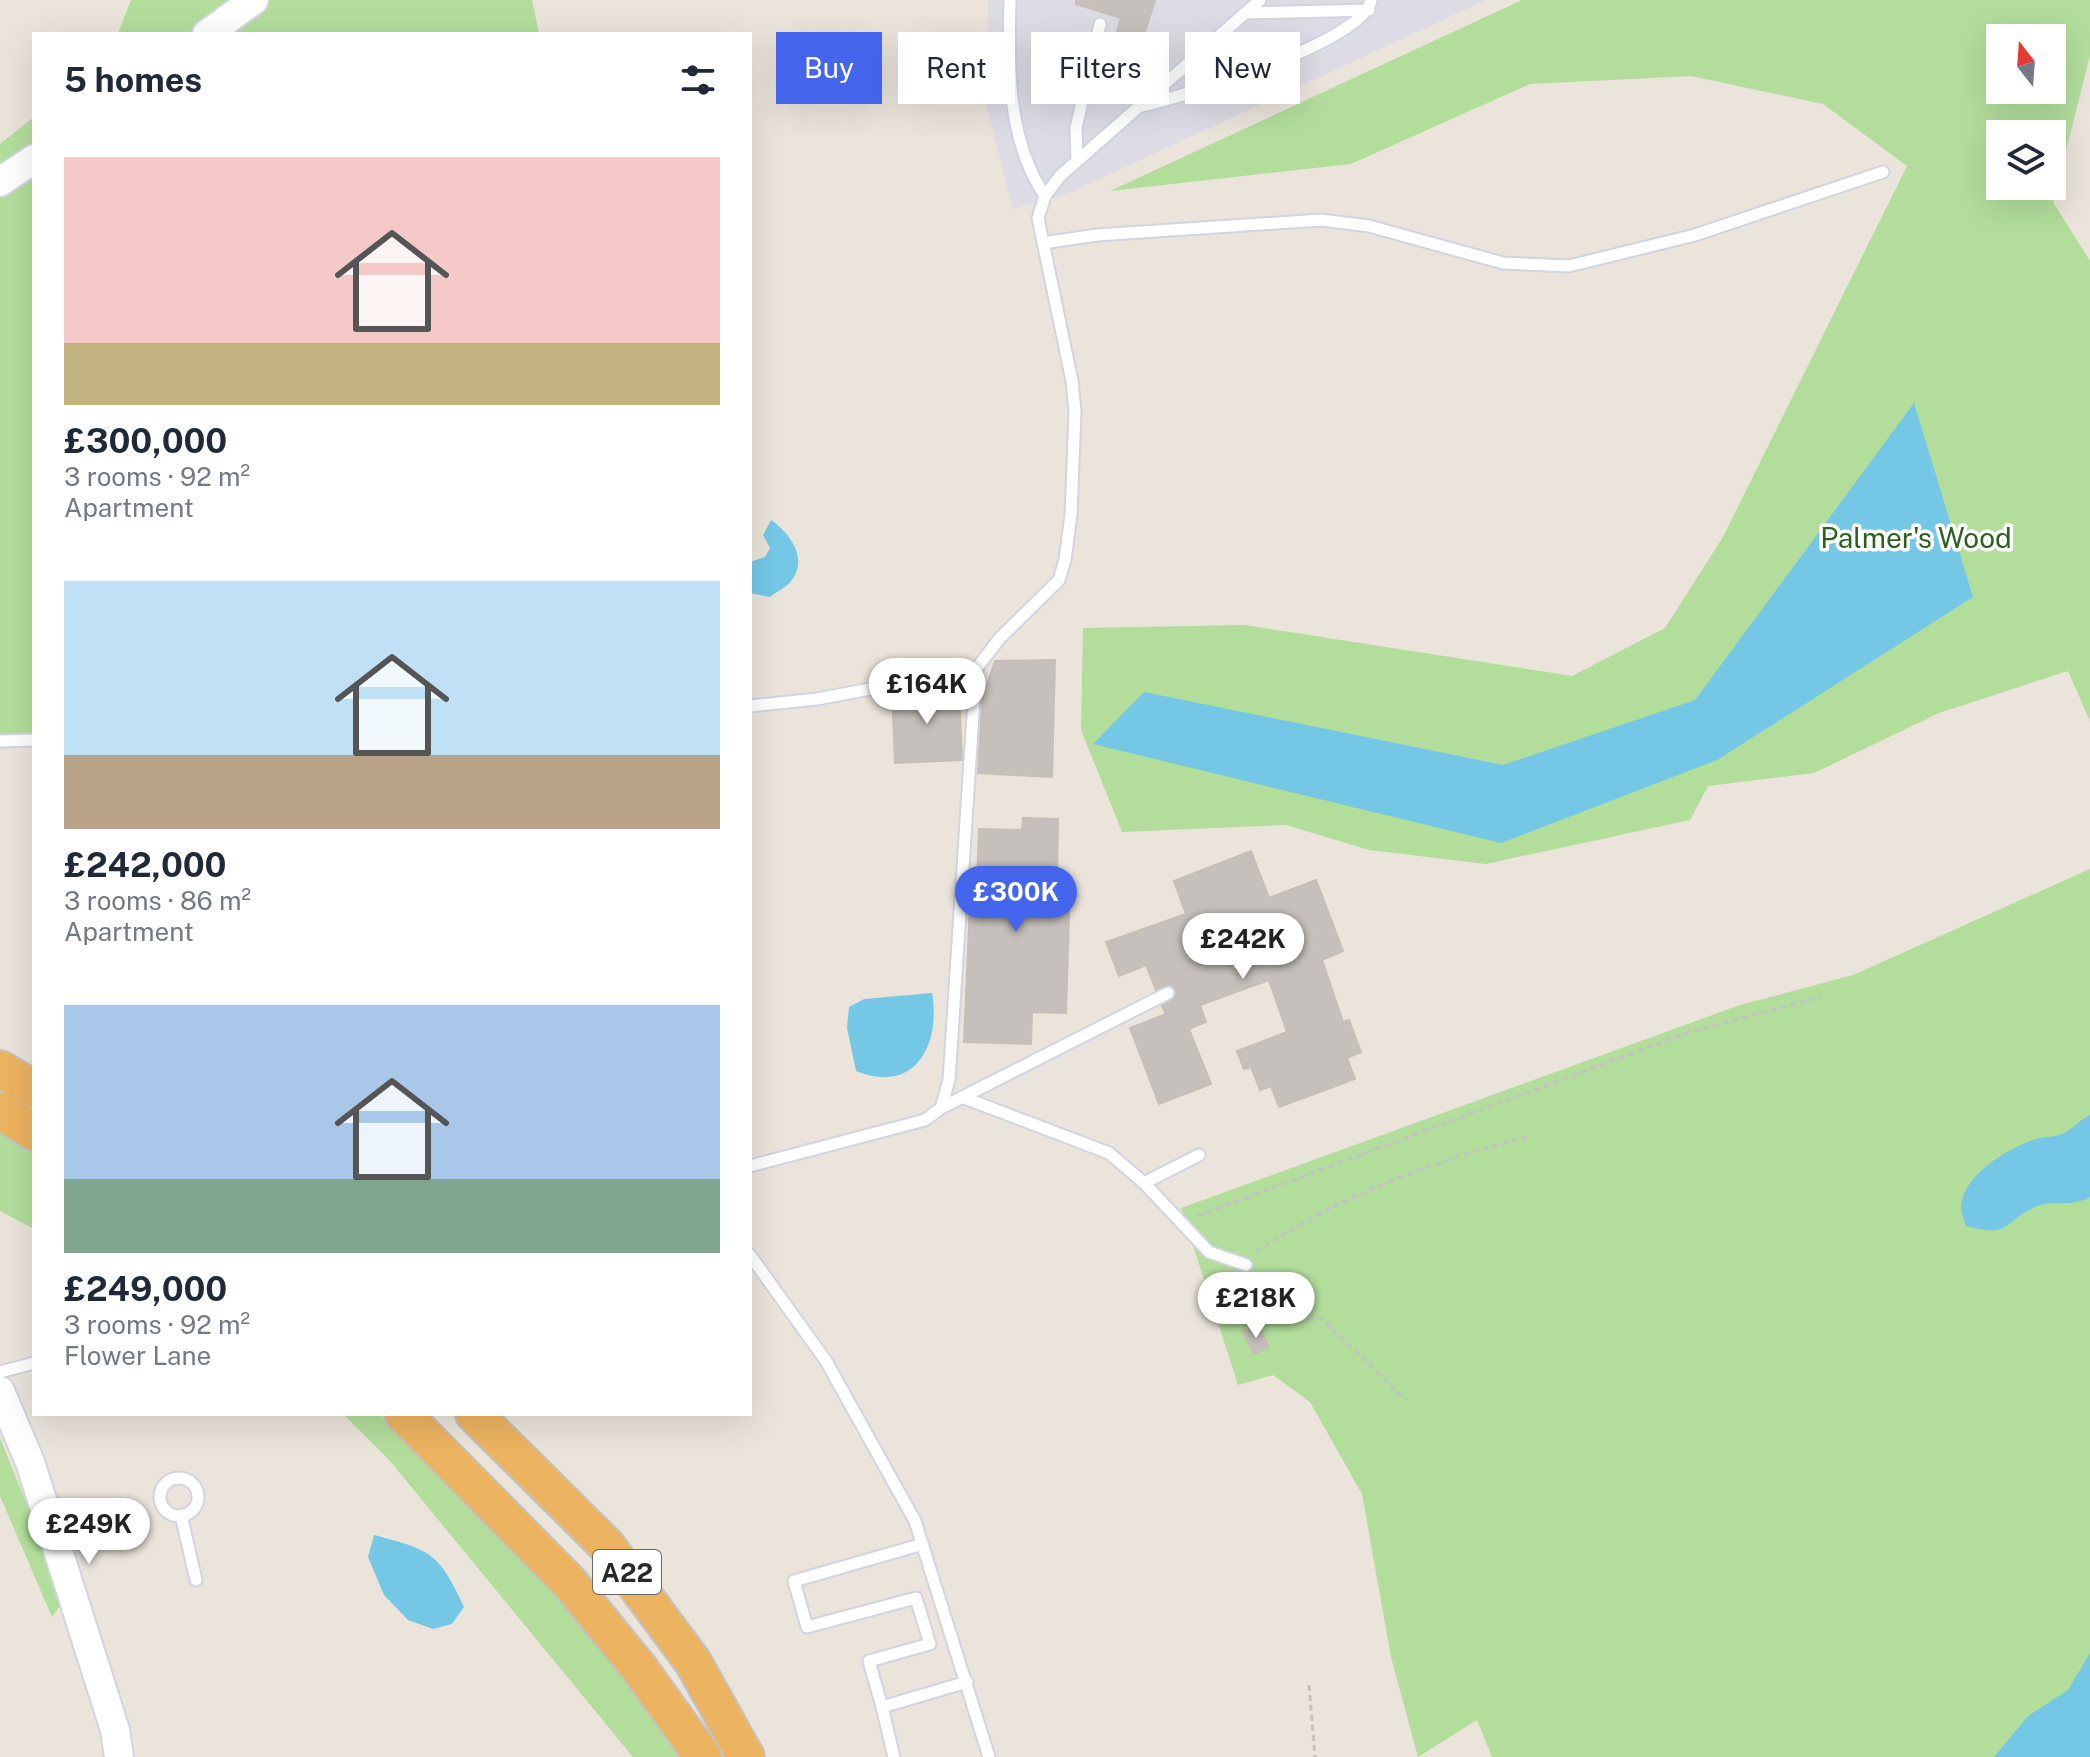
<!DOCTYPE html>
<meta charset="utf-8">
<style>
:root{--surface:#fff;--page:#f6f6f7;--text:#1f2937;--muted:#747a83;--accent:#4565ed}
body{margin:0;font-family:"Public Sans",sans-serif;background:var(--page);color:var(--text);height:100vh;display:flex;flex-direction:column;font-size:30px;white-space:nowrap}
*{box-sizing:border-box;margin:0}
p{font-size:26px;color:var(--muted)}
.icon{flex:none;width:44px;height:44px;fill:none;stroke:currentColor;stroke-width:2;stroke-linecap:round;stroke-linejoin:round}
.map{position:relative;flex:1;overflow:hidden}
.panel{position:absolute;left:32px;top:32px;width:720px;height:1384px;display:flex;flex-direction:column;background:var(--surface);border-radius:0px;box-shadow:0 8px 32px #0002}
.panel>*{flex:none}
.top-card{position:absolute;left:776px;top:32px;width:760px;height:72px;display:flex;gap:16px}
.needle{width:52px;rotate:343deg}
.fabs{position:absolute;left:1986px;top:24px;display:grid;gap:16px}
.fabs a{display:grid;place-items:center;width:80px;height:80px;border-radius:0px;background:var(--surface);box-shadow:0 8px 32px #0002;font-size:40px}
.price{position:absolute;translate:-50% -68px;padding:0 18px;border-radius:28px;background:#fff;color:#222;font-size:26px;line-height:52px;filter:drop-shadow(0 2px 4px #0008)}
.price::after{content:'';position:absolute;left:50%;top:48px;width:24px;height:18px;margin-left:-12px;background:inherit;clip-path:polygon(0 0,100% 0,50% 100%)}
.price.active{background:var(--accent);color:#fff}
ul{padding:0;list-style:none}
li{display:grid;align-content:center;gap:16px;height:424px;padding:0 32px}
li span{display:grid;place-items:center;height:248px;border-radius:0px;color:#555}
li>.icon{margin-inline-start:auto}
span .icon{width:144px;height:144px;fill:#fffc;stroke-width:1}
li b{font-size:34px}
h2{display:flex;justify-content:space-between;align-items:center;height:96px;padding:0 32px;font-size:34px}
.chip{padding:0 28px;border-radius:0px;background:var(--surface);box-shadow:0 8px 32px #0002;font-size:28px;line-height:72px}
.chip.active{background:var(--accent);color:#fff}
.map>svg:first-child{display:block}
.industrial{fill:#dddbe3}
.green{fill:#b2dd9b;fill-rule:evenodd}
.water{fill:#74c8e6}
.building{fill:#c5c0bb;stroke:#c5bfb5;stroke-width:2;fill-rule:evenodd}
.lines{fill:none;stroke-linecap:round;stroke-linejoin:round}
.service-casing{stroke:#d1d4e1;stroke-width:15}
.tertiary-casing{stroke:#d1d4e1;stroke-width:32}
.trunk-casing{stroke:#c3c3c3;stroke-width:40}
.path{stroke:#c3c3c3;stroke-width:3;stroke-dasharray:6 4;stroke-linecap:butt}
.service{stroke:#fff;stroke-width:11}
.tertiary{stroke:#fff;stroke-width:28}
.trunk{stroke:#ecb360;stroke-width:36}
.labels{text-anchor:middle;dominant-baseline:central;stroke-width:7;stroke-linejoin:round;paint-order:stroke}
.shield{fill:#fff;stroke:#696969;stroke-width:2}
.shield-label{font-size:26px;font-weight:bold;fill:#292929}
.park-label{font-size:28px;fill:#2c601e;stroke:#fff}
</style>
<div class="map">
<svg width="2090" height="1757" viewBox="0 0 2090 1757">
<rect width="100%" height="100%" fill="#eae4db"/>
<path class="industrial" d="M988,0h498l-415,192 -58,17 -27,-105z"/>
<path class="green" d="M131,0h401l7,34h-421z
M1522,0h568v55l-37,147 37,59v460l-22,-50 -129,42 -125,60 -106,13 -18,34 -204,44 -117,-14 -83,-25 -164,7 -41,-102 2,-102 161,-3 328,51 93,-48 58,-91 184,-371 -84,-62 -132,-28 -161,8 -179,80 -241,27zM2000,38h52v52h-52zM2000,134h52v52h-52z
M34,117v617l-34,15v-605z
M2090,869v888h-598l-15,-37 -59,37 -27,-100 -29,-163 -52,-92 -37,-27 -35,10 -57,-177 559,-203 113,-30z
M0,1127l34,21v81l-34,-18z
M343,1414h36l123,119 135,154 43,70h-47l-243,-296z
M0,1438l65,161 -13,18 -52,-121z"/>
<path class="water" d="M1914,403l59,194 -256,163 -216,83 -408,-99 51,-52 359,73 192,-65z
M771,520c19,13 38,39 20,61 -4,6 -15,11 -21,16l-20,-4v-31l15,-5 5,-9 -7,-13z
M932,993c9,52 -17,102 -76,78l-9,-43 2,-21 15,-8z
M2090,1115v82c-17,11 -38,2 -55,10 -34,16 -24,31 -69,19 -2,-6 -5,-14 -5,-19 1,-31 46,-58 72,-67 9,-4 22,-2 31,-7 10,-5 15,-13 26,-18z
M374,1535c56,15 65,17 90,72l-12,17 -19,5 -25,-9 -24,-25 -16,-38z
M2090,1653v104h-96l34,-41 40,-26z"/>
<path class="building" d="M1076,0h79l-25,79 -24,-7 15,-54 -45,-14z
M1055,660l-3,117 -74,-4 4,-73 13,-39z
M959,690l3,70 -67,3 -3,-70z
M1023,818l35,1 -1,63h13l-4,131 -34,-1 -1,32 -67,-2 7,-162h6l2,-51 43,1z
M1251,851l18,47 47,-18 27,71 -21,9 21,62 6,-2 12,32 -14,6 8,21 -76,28 -8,-21 -11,4 -9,-23 -7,2 -7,-18 50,-19 -18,-52 -69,25 6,17 -17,7 22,55 -52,20 -29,-76 36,-14 -4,-8 13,-8 1,-8 -8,-5 -12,5 -10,-25 -27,11 -13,-34 80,-28 -12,-33zM1254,917l15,40 -36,13 -15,-39z
M1258,1325l11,22 -15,7 -11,-22z"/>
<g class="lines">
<g class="service-casing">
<path id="service" d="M1010,0c-2,66 -3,140 35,196
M1246,13l123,-3
M1142,106c42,-10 222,-64 229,-106
M1077,160l-1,-32 24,-104
M1043,243l54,-8 224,-15 48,6 134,37 66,3 126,-31 188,-63
M750,706l67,-7 159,-30
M0,741l34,-1
M962,1097l147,56 35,30 65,69 37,13
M941,1108l227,-115
M750,1166l175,-46 16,-12 8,-28 27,-411 24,-31 59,-58 6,-20 6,-45 4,-103 -3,-31 -34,-163 7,-22 15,-20 200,-176
M1144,1183l55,-28
M750,1255l76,106 89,160 74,236
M0,1372l34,-9
M160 1497a19 19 0 1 1 38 0a19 19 0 1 1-38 0Z
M181,1515l15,65
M923,1544l-129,37 13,46 109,-29 14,46 -61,17 13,46 85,-25
M882,1707l12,50"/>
</g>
<g class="tertiary-casing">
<path id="tertiary" d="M207,34l47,-34
M0,182l34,-23
M0,1391l30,71 85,268 4,27"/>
</g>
<g class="trunk-casing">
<path id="trunk" d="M0,1069l34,20
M0,1111l34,21
M403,1414l166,168 70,86 64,89
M474,1414l132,131 87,117 53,95"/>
</g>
<path class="path" d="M1197,1216l492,-184 133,-35
M1256,1252c82,-56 179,-92 275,-116
M1253,1278l30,34 39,7 84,81
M1309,1685l6,72"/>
<use href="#service" class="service"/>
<use href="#tertiary" class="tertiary"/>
<use href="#trunk" class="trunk"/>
</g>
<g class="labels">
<rect class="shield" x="593" y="1550" width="68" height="44" rx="6"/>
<g class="shield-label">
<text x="627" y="1572">A22</text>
</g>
<g class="park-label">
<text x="1916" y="537">Palmer's Wood</text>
</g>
</g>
</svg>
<div class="fabs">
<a><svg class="needle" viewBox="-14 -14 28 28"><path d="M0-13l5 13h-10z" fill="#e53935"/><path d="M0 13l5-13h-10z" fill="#747a83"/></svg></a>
<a><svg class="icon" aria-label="layers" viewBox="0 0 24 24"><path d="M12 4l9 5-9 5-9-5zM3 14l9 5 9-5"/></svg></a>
</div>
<b class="price" style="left:927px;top:726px">£164K</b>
<b class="price active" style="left:1016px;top:934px">£300K</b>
<b class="price" style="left:1243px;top:981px">£242K</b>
<b class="price" style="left:1256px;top:1340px">£218K</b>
<b class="price" style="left:89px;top:1566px">£249K</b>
<div class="top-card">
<a class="chip active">Buy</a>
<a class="chip">Rent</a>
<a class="chip">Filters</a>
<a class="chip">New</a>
</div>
<section class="panel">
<h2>5 homes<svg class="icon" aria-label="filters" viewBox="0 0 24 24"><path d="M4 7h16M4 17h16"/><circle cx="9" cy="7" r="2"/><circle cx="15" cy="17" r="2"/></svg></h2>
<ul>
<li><span style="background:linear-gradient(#f6c9c9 75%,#c2b280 0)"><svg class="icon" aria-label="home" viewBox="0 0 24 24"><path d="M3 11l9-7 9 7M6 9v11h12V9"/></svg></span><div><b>£300,000</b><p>3 rooms · 92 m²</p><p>Apartment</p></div></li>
<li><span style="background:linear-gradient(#bfe0f5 70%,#b9a48a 0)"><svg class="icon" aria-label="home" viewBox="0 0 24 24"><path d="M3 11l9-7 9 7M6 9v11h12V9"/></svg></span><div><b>£242,000</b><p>3 rooms · 86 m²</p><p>Apartment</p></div></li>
<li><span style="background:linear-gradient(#a9c7e8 70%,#7fa58c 0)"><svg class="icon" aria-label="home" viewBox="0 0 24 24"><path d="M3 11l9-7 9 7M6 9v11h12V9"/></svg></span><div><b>£249,000</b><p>3 rooms · 92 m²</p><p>Flower Lane</p></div></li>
</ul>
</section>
</div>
